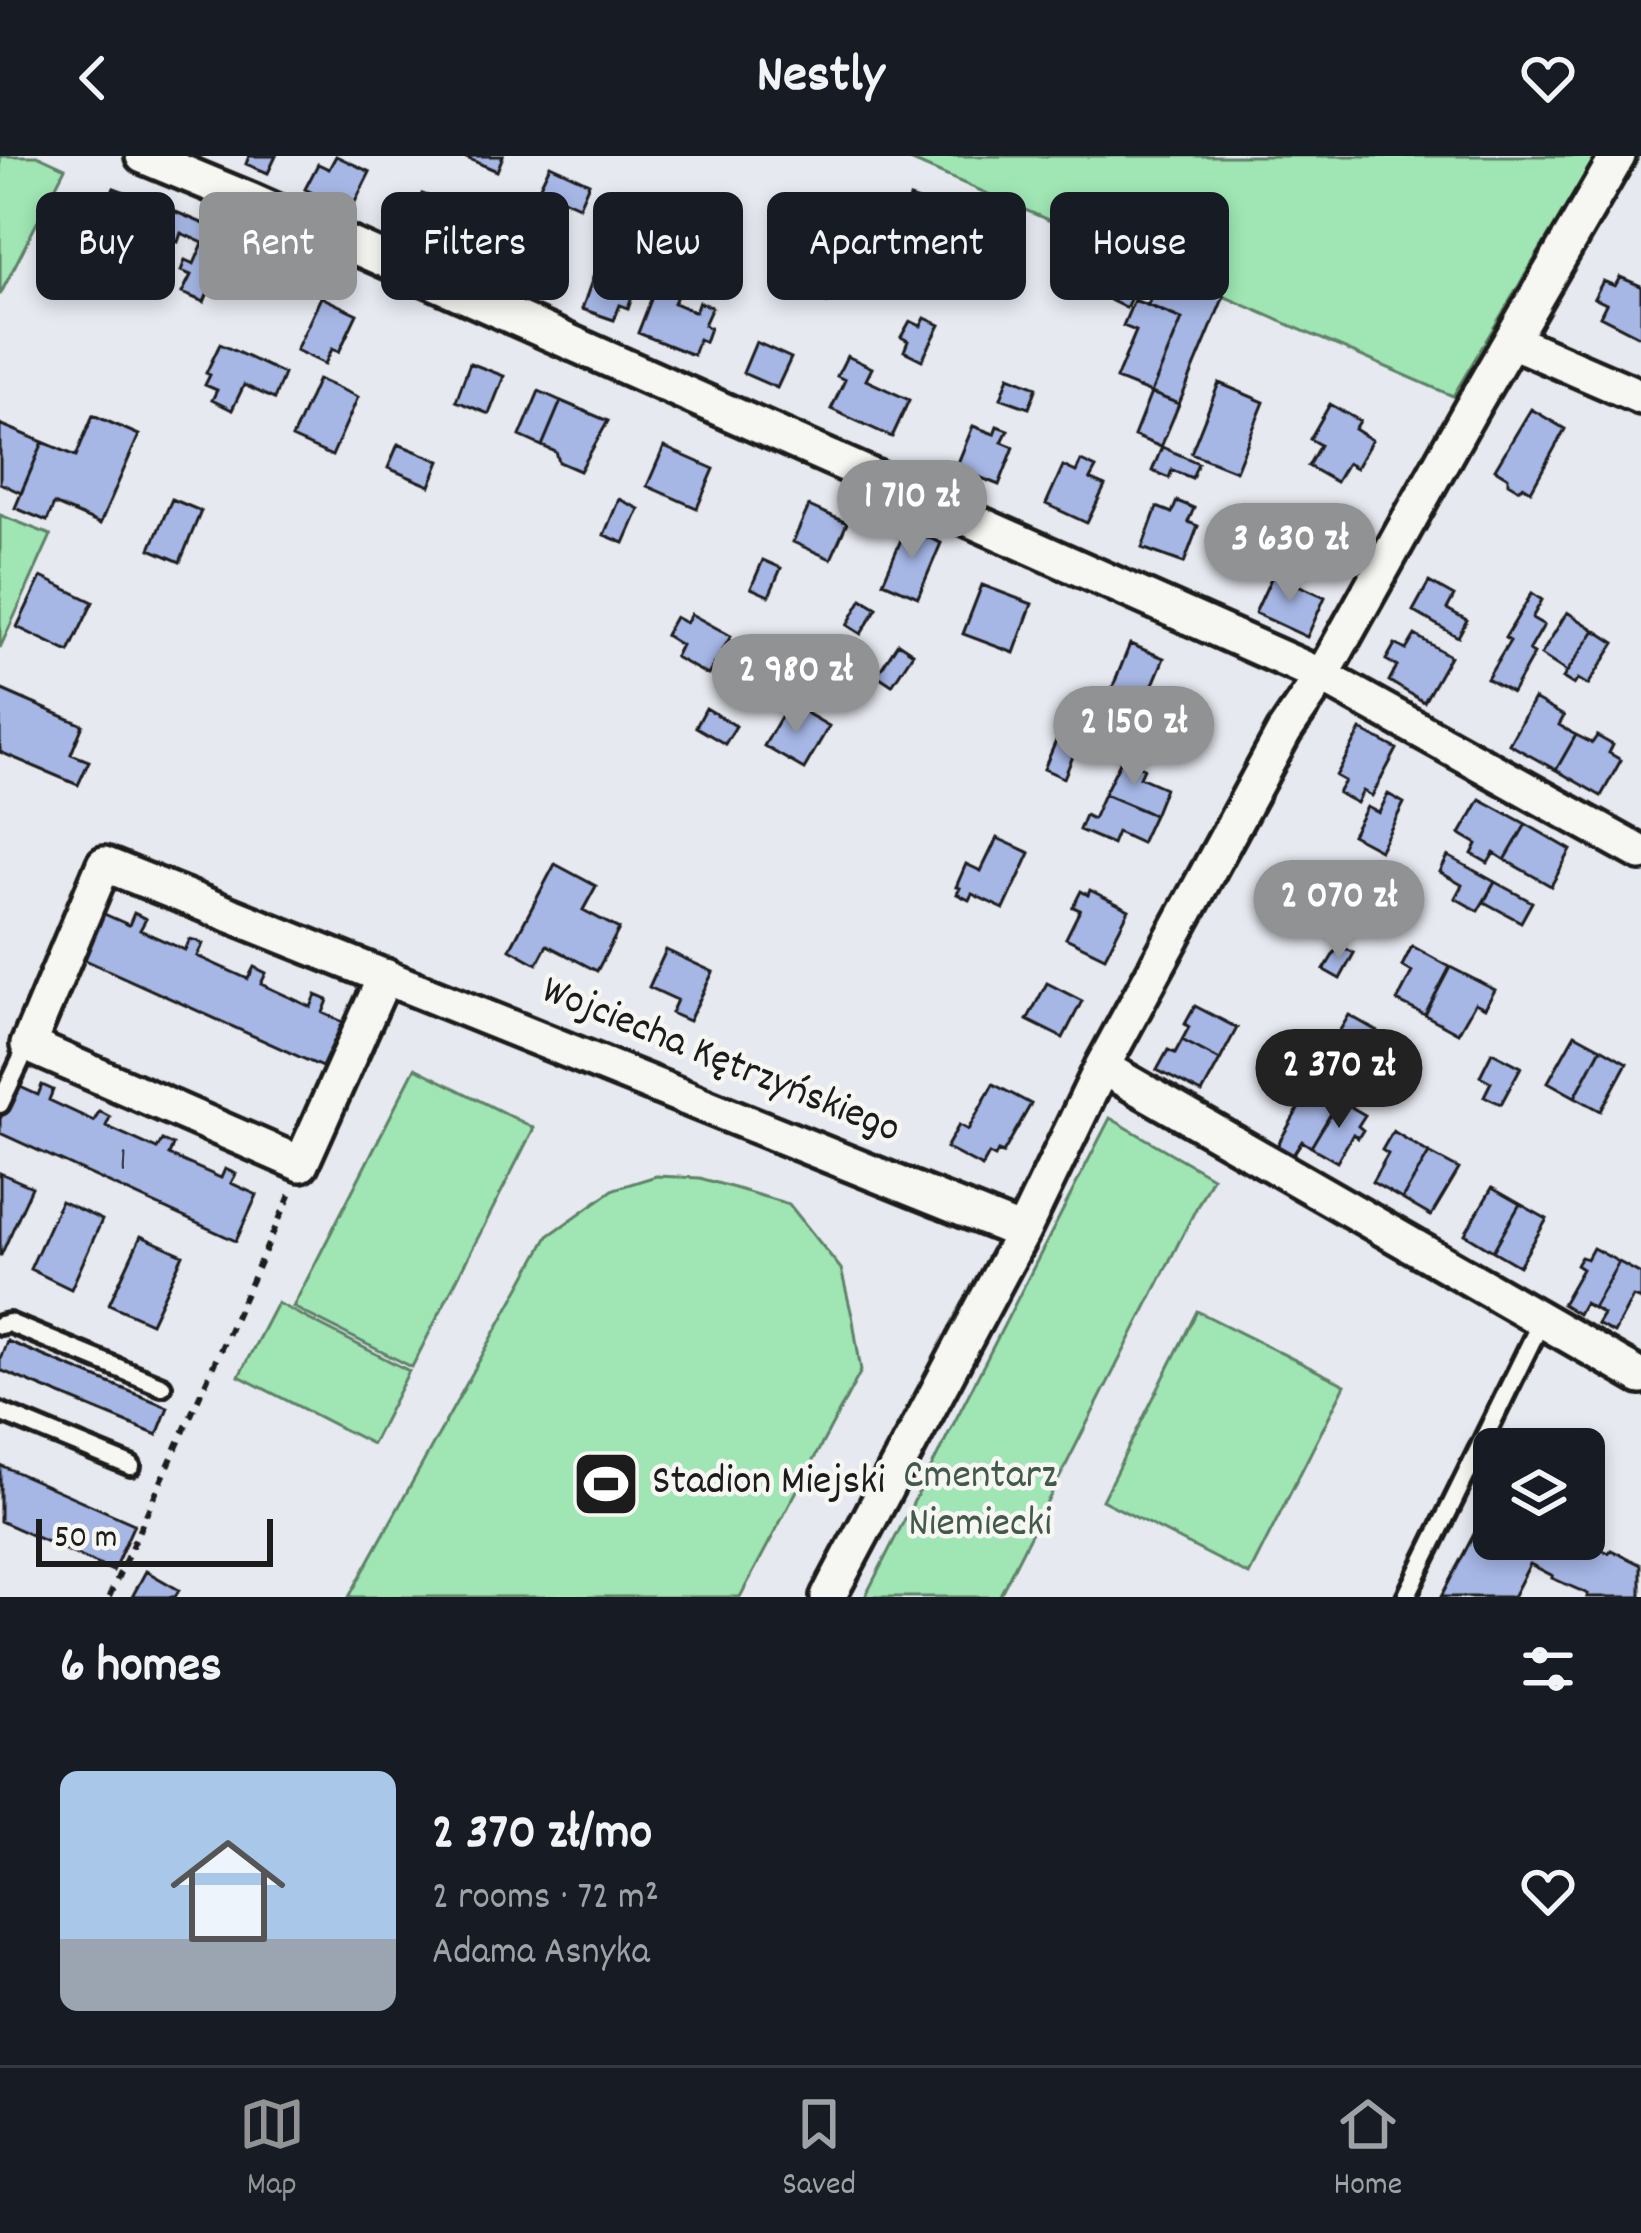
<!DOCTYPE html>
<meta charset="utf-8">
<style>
:root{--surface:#171b24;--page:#20242c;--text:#f1f3f6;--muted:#9ea1a6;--line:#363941;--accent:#919294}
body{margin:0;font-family:Dekko,sans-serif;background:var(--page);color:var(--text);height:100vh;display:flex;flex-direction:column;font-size:45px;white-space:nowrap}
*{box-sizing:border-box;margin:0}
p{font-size:39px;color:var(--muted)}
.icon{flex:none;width:66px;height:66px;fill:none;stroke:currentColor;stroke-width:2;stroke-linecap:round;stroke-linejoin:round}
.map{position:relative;height:1441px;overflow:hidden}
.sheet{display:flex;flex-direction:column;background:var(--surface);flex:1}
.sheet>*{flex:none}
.hud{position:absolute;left:36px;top:36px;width:1569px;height:108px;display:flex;gap:24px}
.fabs{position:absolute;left:1473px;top:1272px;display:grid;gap:24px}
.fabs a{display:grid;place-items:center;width:132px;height:132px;border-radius:18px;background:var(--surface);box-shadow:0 6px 18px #0003;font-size:60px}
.scale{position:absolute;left:36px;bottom:30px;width:237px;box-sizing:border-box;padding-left:12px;border:6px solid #1c1c1c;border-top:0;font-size:33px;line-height:42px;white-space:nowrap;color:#1c1c1c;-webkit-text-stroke:9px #f6f6f2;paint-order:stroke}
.price{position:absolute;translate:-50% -102px;padding:0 27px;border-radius:42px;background:var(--accent);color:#fff;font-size:39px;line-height:78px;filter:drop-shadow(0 3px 6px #0008)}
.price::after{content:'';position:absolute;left:50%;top:72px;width:36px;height:27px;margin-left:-18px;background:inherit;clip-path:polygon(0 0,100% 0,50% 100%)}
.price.on{background:#222;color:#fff}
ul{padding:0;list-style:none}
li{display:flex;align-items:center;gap:36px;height:300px;padding:0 60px}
li span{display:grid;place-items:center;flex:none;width:336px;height:240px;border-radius:18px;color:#555}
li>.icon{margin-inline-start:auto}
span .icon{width:144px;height:144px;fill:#fffc;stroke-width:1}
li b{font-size:51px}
h2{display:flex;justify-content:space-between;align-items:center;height:144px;padding:0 60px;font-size:51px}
.pill{padding:0 42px;border-radius:18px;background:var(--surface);box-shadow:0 6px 18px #0003;font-size:42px;line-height:108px}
.pill.on{background:var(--accent);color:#fff}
header{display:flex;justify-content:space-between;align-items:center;height:156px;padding:0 60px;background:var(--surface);font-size:54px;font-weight:800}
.menu{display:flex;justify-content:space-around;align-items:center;height:168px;border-top:3px solid var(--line);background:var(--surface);font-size:33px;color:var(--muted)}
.menu a{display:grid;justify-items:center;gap:6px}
.menu .on{color:var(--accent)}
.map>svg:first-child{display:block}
.green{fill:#9fe6b4;stroke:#5e8168;stroke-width:3}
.building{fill:#a6b7e6;stroke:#1c1c1c;stroke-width:3}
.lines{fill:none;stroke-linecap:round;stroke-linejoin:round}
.lane-casing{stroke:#1c1c1c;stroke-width:26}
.street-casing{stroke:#1c1c1c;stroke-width:42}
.path{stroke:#1c1c1c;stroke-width:6;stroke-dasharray:9 9;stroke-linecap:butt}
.lane{stroke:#f6f6f2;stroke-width:16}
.street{stroke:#f6f6f2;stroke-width:33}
.labels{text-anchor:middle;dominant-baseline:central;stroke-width:9;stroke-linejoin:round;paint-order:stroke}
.number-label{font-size:36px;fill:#3e434e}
.street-label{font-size:42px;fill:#1c1c1c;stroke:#f6f6f2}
.park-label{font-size:42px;fill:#43594a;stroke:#f6f6f2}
.poi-label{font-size:42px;fill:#1c1c1c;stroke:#f6f6f2;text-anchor:start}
</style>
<header><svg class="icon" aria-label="back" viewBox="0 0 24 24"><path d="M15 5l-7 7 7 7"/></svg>Nestly<svg class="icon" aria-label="heart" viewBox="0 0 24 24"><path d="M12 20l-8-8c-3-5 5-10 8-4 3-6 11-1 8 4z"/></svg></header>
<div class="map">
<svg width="1641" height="1441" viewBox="0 0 1641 1441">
<rect width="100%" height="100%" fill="#e6e9f0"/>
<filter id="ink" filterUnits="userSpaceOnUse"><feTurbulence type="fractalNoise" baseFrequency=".00833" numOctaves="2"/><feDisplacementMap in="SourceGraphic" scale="24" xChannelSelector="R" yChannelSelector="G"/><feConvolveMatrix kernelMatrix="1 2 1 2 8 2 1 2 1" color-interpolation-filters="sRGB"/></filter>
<g filter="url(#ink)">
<path class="green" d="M0,0h39l26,12 -65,127z
M901,0h695l-143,240z
M0,359l51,20 -51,113z
M415,912l119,60 -122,239 -119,-60z
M1110,962l102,59 -213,420h-134z
M656,1020l44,2 89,26 52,65 12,51 8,51 -121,226h-391l199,-361 66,-47z
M277,1147l132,68 -37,73 -133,-68z
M1197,1155l148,74 -96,190 -147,-75z"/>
<path class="building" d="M249,0h27l-8,17 -22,-9z
M336,0l34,16 -20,40 -45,-23 13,-25 11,5z
M462,0h41l-6,15z
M550,9l39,18 -10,23 -40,-18z
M114,32l19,7 -6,16 -20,-7z
M422,38l34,12 -14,38 -34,-13z
M910,42l44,15 -15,41 -31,-11 4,-10 -13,-4z
M650,47l18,9 -4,8 15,8 -10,21 -13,-7 -5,9 -11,-5 4,-9 -9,-4z
M164,51l69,29 -29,66 -22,-9 9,-18 -10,-4 4,-11 9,4 9,-21 -22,-10 -3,9 -25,-11z
M509,79l34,14 -16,36 -33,-14z
M795,86l24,9 -4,11 23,9 -11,32 -48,-17z
M1130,100l30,13 -12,29 -14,-7 -8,17 -16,-8z
M596,113l40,15 -8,24 -8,-3 -6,15 -32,-11z
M1162,115l62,25 -45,108 -28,-11 31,-74 -34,-14z
M1620,121l21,9v51l-41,-21 6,-12 -12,-6 9,-17 12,5z
M657,128l21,9 -4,10 21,9 4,-10 13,5 -8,18 6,3 -5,14 -6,-3 -6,16 -55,-22z
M321,141l36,17 -18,38 -7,-3 -7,15 -29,-14z
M1134,144l48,19 -31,74 -35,-14 20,-48 -13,-5z
M925,162l15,7 -18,35 -18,-9 4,-10 -7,-4 9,-16 11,5z
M756,186l35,16 -14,30 -34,-15z
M220,188l64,30 -10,25 -30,-14 -12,25 -20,-10 5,-10 -12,-5 5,-10 -4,-2z
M847,200l25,12 -6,12 43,20 -17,37 -61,-28 14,-29 -8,-4z
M470,207l34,13 -15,38 -33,-13z
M1009,220l28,11 -8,21 -28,-10z
M318,223l40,18 -26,59 -40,-18z
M1219,227l45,19 -28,69 -45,-18z
M539,235l22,10 -19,45 -22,-10z
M1151,237l28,11 -18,43 -27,-11z
M561,245l47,20 -28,50 -21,-9 -3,-10 -14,-6z
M1330,248l30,17 -5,8 17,11 -16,28 -9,-5 -11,19 -28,-16 12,-21 -10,-6z
M1531,253l34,20 -34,62 -8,-5 -5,3 -10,-6v-6l-13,-8z
M93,259l46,20 -39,89 -46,-20 -7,17 -32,-13 28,-66 33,14z
M0,268l43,18 -22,51 -21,-10z
M973,270l21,8 3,-8 11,4 -6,12 12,5 -15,38 -43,-17z
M398,288l42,17 -10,25 -42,-18z
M664,291l50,22 -17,39 -50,-22z
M1162,291l36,16 -6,15 -20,-8 -3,8 -17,-7z
M1081,305l15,7 -6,11 15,7 -18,37 -41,-19 17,-38 13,6z
M172,343l29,12 -21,51 -30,-13z
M619,343l20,10 -15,34 -20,-8z
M1177,345l17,7 -6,14 10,4 -14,37 -42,-15 15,-41 15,6z
M809,350l38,17 -16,36 -38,-17z
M906,372l35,15 -23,54 -35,-15z
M763,404l18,8 -12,28 -18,-8z
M1273,418l52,23 -18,40 -52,-24z
M41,421l52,25 -24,50 -52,-25z
M1429,426l25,14 -7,13 20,11 -9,17 -45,-26z
M982,429l50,19 -18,49 -51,-19z
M1532,437l10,7 -10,18 12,7 -15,26 5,3 -22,39 -25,-14 23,-38 -5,-3z
M862,443l15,9 -16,26 -14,-9z
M1567,456l28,18 -28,42 -26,-17z
M691,458l40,22 -23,39 -33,-18 6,-12 -16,-10 10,-18 11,6z
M1595,474l20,13 -27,42 -10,-6 -4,6 -11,-7z
M1415,479l35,21 -26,46 -35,-21 8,-15 -11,-6 9,-16 11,6z
M898,487l15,10 -21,32 -15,-10z
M1130,488l34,14 -15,36 8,3 -9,24 -42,-17z
M0,533l83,36 -12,29 18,7 -11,24 -78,-33z
M1534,543l30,17 -5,9 17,10 -20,35 -47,-26z
M789,547l40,23 -25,43 -40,-23z
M706,552l30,18 -11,18 -29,-17z
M1361,574l36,19 -25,47 -9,-5 -6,12 -19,-10 7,-12 -9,-5z
M1576,579l16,8 5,-7 16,9 -4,8 12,7 -20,36 -45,-26z
M1056,585l20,8 -12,29 -20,-9z
M1122,602l22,10 -4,9 25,11 -11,27 -50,-21z
M1104,638l50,21 -13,28 -24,-11 -5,12 -33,-14 6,-15 8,4z
M1388,638l16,9 -24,47 -28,-15 15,-28 12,6z
M1480,643l46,25 -21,36 -11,-7 -6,10 -16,-9 5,-10 -17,-10z
M1526,668l45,26 -20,36 -46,-26z
M997,682l33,15 -26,56 -32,-15 -3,6 -12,-6 3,-6 -4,-1 10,-23 15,7z
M1448,700l47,26 -17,29 -23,-13 7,-13 -22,-13z
M555,708l41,22 -13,24 36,19 -22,42 -50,-26 -10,19 -27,-15z
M1349,719l12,7 -25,42 -12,-7z
M1495,726l37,20 -11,20 -37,-20z
M1090,734l39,20 -24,47 -39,-19 14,-28 -7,-3 8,-16 7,4z
M102,757l27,12 5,-12 12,6 -6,11 45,20 5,-11 7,2 6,3 -6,12 51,23 6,-12 12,6 -5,11 50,23 5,-12 12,5 -5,13 20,9 -21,45 -241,-109z
M1339,789l15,8 -14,26 -16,-9z
M1412,790l38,21 -25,48 -28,-14 15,-29 -10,-6z
M666,794l47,22 -24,49 -18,-8 6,-13 -28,-13z
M1450,811l45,23 -10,18 -10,-5 -17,30 -33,-18z
M1047,827l35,18 -19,37 -36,-18z
M1195,850l42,22 -17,32 -38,-20 7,-13 -4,-3z
M1349,859l42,24 -13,22 -42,-24z
M1575,878l26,14 -26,49 -27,-15z
M1182,884l38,20 -18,33 -45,-23 11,-20 7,3z
M1601,892l26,15 -26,48 -26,-14z
M1492,896l29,15 -20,37 -17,-8 7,-14 -11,-6z
M993,928l38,20 -28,49 -5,-2 -3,6 -6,-3 -7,13 -36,-19 13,-23 9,5z
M16,929l22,10 4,-10 11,5 -4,10 45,21 5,-10 11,6 -4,9 51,23 5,-9 5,2 6,3 -4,10 52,23 4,-9 11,5 -5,9 26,12 -21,46 -236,-108v-14z
M1313,929l26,15 -28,47 -9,-6 -9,14 -16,-9 23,-40 -6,-3 6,-9 6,3z
M1339,944l26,15 -7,11 5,4 -5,8 -5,-4 -16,28 -26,-15z
M1393,975l36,22 -27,46 -30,-17 16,-28 -6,-4z
M1429,997l30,16 -28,47 -29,-17z
M0,1017l32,14 -31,68h-1z
M1492,1032l28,16 -27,47 -28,-17z
M61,1045l41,19 -31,69 -41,-20z
M1520,1048l27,15 -28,47 -26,-15z
M141,1080l42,19 -32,68 -42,-19z
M1593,1092l26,14 -26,46 -9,-5 -6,11 -16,-10 20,-35 -6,-4 5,-8 6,2z
M1619,1106l22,12v26l-8,-3 -19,36 -17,-9 6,-10 -10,-6z
M7,1185l161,66 -11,28 -157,-65v-11z
M0,1309l134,59 -21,47 -113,-50z
M1494,1340v43h87l28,14 2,-3 30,15v32h-54l1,-3 -36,-16 1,-2 -23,-12 -17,33h-72z
M146,1415l33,19 -4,7h-43z"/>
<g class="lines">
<g class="lane-casing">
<path id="lane" d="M0,948l28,-59
M0,1169l9,-2 153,63
M0,1256l131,54
M1406,1441l136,-277"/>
</g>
<g class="street-casing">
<path id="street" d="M143,0l109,45 1070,475 319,177
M1512,185l129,56
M385,820l-84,188 -273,-119 76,-181 918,369
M1102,911l539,310
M828,1441l194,-364 80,-166 182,-335 38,-56 149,-267 147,-253"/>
</g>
<path class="path" d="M109,1441l183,-406"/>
<use href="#lane" class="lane"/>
<use href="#street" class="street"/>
</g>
</g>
<defs>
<g id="stadium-square" transform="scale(3.45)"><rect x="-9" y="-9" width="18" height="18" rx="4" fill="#1c1c1c" stroke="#f6f6f2"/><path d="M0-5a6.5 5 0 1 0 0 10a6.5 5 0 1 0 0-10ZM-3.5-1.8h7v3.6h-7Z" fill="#fff"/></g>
</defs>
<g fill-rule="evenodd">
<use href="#stadium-square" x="606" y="1328"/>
</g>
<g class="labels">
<g class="number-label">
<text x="123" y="1006">1</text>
</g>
<g class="street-label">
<text transform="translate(720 906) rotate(22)">Wojciecha Kętrzyńskiego</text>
</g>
<g class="park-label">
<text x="980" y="1322">Cmentarz<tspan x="980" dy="48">Niemiecki</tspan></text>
</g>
<g class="poi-label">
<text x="652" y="1328">Stadion Miejski</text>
</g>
</g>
</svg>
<div class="fabs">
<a><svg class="icon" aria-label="layers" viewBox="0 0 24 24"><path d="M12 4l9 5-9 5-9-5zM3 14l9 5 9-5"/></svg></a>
</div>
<div class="scale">50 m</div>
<b class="price" style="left:912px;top:406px">1 710 zł</b>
<b class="price" style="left:1290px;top:449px">3 630 zł</b>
<b class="price" style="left:796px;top:580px">2 980 zł</b>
<b class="price" style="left:1134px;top:632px">2 150 zł</b>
<b class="price" style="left:1339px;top:806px">2 070 zł</b>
<b class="price on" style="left:1339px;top:975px">2 370 zł</b>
<div class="hud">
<a class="pill">Buy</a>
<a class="pill on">Rent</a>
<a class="pill">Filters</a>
<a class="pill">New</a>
<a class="pill">Apartment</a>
<a class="pill">House</a>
</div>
</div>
<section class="sheet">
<h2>6 homes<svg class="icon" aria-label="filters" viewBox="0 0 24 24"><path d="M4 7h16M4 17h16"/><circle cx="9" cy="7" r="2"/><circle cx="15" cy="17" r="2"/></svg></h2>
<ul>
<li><span style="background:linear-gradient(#a9c7e8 70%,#9aa5b1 0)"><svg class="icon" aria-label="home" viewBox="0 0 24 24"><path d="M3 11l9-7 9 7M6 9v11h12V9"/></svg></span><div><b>2 370 zł/mo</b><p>2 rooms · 72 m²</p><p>Adama Asnyka</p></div><svg class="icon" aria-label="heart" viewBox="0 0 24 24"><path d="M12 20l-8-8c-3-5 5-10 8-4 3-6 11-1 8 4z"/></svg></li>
</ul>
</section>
<nav class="menu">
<a class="on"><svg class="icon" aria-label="map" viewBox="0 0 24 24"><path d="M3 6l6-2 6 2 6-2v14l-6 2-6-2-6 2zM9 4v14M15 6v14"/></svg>Map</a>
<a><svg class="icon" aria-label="saved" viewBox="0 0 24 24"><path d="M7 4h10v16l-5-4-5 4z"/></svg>Saved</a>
<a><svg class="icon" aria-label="home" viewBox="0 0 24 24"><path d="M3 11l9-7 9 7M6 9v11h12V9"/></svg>Home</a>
</nav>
